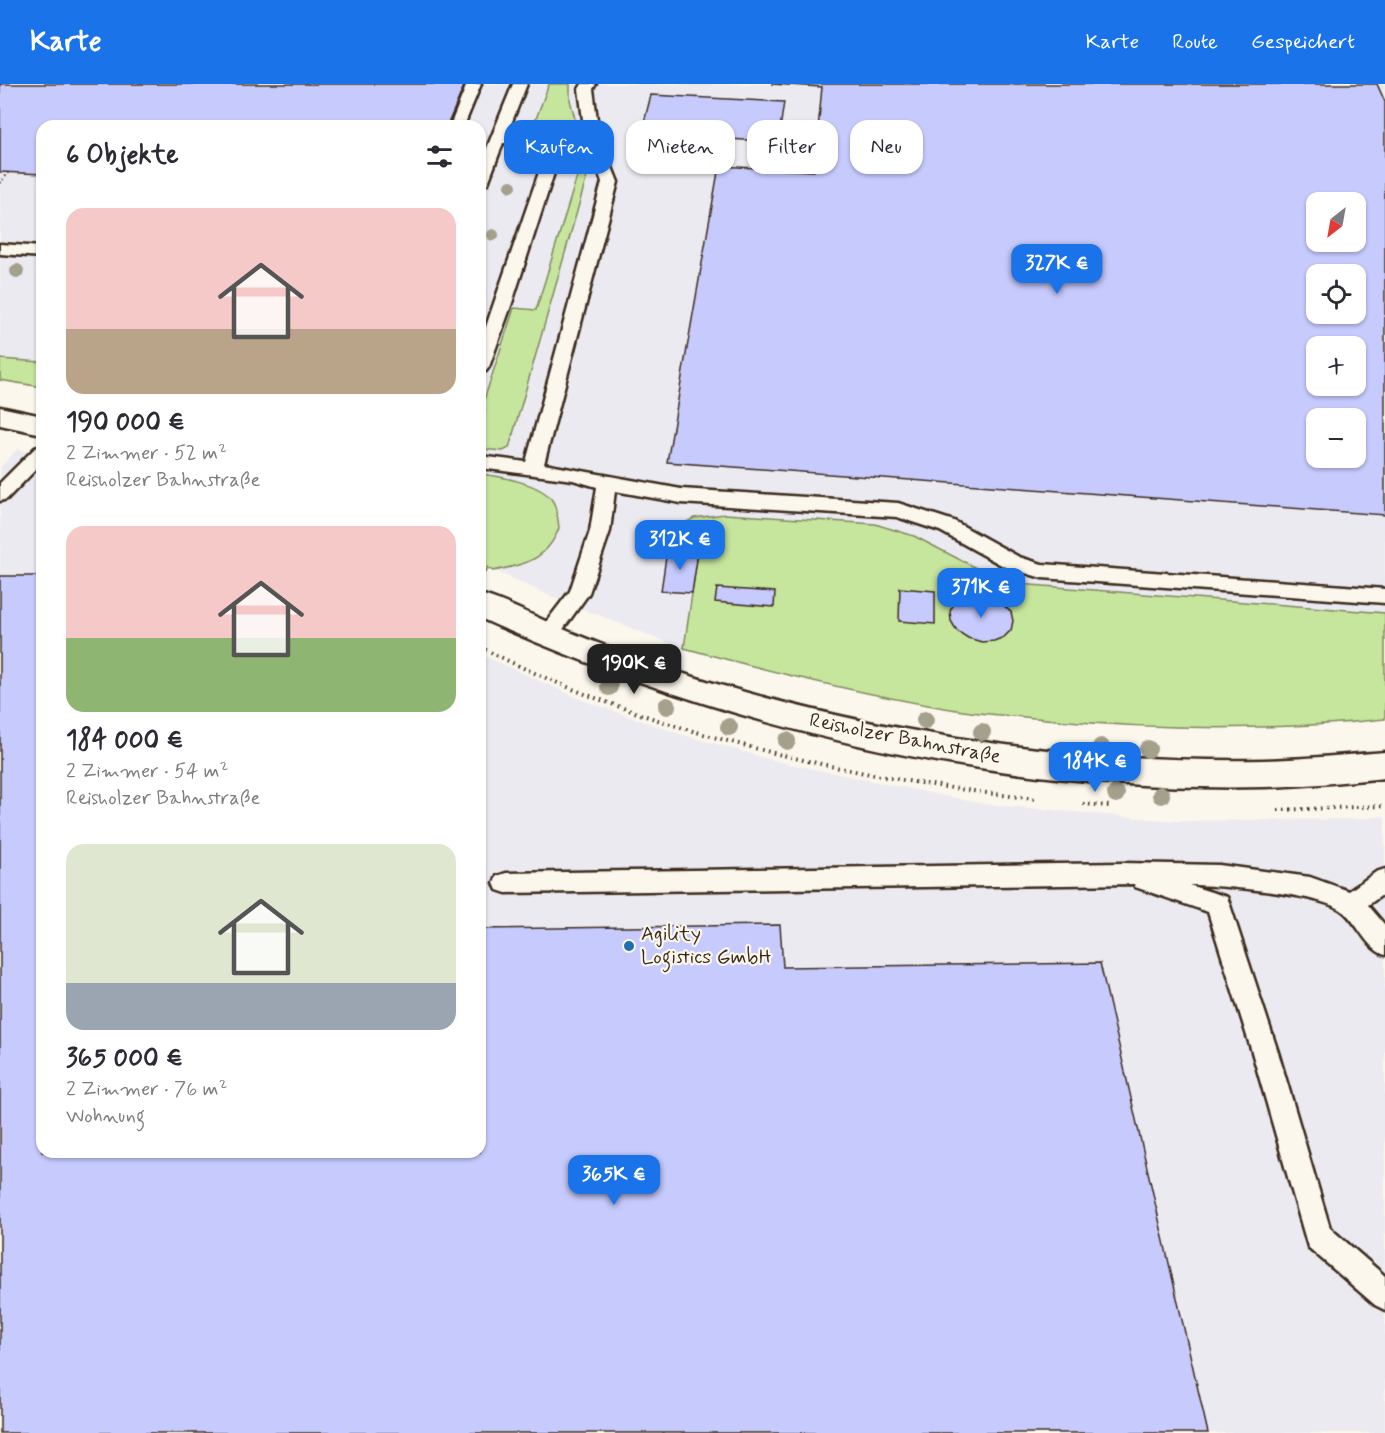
<!DOCTYPE html>
<html lang="de">
<meta charset="utf-8">
<style>
:root{--surface:#fff;--page:#f7f7f7;--text:#2b2b33;--muted:#7c7c81;--accent:#1a73e8}
body{margin:0;font-family:Mynerve,sans-serif;background:var(--page);color:var(--text);height:100vh;display:flex;flex-direction:column;font-size:22px;white-space:nowrap}
*{box-sizing:border-box;margin:0}
p{font-size:20px;color:var(--muted)}
.icon{flex:none;width:33px;height:33px;fill:none;stroke:currentColor;stroke-width:2;stroke-linecap:round;stroke-linejoin:round}
.map{position:relative;flex:1;overflow:hidden}
.panel{position:absolute;left:36px;top:36px;width:450px;height:1038px;display:flex;flex-direction:column;background:var(--surface);border-radius:18px;box-shadow:0 2px 4px #0004}
.panel>*{flex:none}
.hud{position:absolute;left:504px;top:36px;width:570px;height:54px;display:flex;gap:12px}
.needle{width:39px;rotate:211deg}
.tools{position:absolute;left:1306px;top:108px;display:grid;gap:12px}
.tools a{display:grid;place-items:center;width:60px;height:60px;border-radius:12px;background:var(--surface);box-shadow:0 2px 4px #0004;font-size:30px}
.price{position:absolute;translate:-50% -51px;padding:0 14px;border-radius:12px;background:var(--accent);color:#fff;font-size:20px;line-height:39px;filter:drop-shadow(0 2px 3px #0008)}
.price::after{content:'';position:absolute;left:50%;top:36px;width:18px;height:14px;margin-left:-9px;background:inherit;clip-path:polygon(0 0,100% 0,50% 100%)}
.price.selected{background:#222;color:#fff}
ul{padding:0;list-style:none}
li{display:grid;align-content:center;gap:12px;height:318px;padding:0 30px}
li span{display:grid;place-items:center;height:186px;border-radius:18px;color:#555}
li>.icon{margin-inline-start:auto}
span .icon{width:108px;height:108px;fill:#fffc;stroke-width:1}
li b{font-size:26px}
h2{display:flex;justify-content:space-between;align-items:center;height:72px;padding:0 30px;font-size:26px}
.chip{padding:0 21px;border-radius:18px;background:var(--surface);box-shadow:0 2px 4px #0004;font-size:21px;line-height:54px}
.chip.selected{background:var(--accent);color:#fff}
header{display:flex;align-items:center;gap:36px;box-sizing:border-box;height:84px;padding:0 30px;background:var(--accent);color:#fff}
header strong{font-size:28px}
nav{display:flex;gap:33px;margin-inline-start:auto;font-size:21px}
.map>svg:first-child{display:block}
.built{fill:#ebeaf1;fill-rule:evenodd}
.green{fill:#c6e59d;stroke:#80885e;stroke-width:1.5}
.building{fill:#c6cafd;stroke:#3b2a1e;stroke-width:1.5;fill-rule:evenodd}
.lines{fill:none;stroke-linecap:round;stroke-linejoin:round}
.service-casing{stroke:#3b2a1e;stroke-width:5}
.secondary-casing{stroke:#3b2a1e;stroke-width:5}
.path-far1{stroke:#3b2a1e;stroke-width:3;stroke-dasharray:1 3;stroke-linecap:butt}
.path{stroke:#3b2a1e;stroke-width:4;stroke-dasharray:1.5 4.5;stroke-linecap:butt}
.service{fill:#fbf7ec;fill-rule:evenodd}
.secondary{fill:#fbf7ec;fill-rule:evenodd}
.tree{fill:#a5a08c}
.poi-dot{fill:#1f6fb2;stroke:#fbf7ec;stroke-width:2}
.labels{text-anchor:middle;dominant-baseline:central;stroke-width:4.5;stroke-linejoin:round;paint-order:stroke}
.street-label{font-size:20px;fill:#3b2a1e;stroke:#fbf7ec}
.poi-label{font-size:20px;fill:#3b2a1e;stroke:#fbf7ec;text-anchor:start}
</style>
<header>
<strong>Karte</strong>
<nav><a>Karte</a><a>Route</a><a>Gespeichert</a></nav>
</header>
<div class="map">
<svg width="1385" height="1349" viewBox="0 0 1385 1349">
<rect width="100%" height="100%" fill="#fbf7ec"/>
<filter id="ink" filterUnits="userSpaceOnUse"><feTurbulence type="fractalNoise" baseFrequency=".0167" numOctaves="2"/><feDisplacementMap in="SourceGraphic" scale="12" xChannelSelector="R" yChannelSelector="G"/><feConvolveMatrix kernelMatrix="1 2 1 2 8 2 1 2 1" color-interpolation-filters="sRGB"/></filter>
<g filter="url(#ink)">
<path class="built" d="M0,0h1385v635l-82,7 -120,2 -97,-5 -120,-12 -77,-13 -205,-49 -134,-53 -70,-32v-438h-438v261l-42,-7zM1317,118h39v40h-39zM1317,190h39v40h-39zM1317,262h39v40h-39zM1317,334h39v40h-39z
M17,365l25,7v696h438v-498l105,47 95,33 100,28 204,42 191,17 184,-2 26,-3v617h-1385v-965z"/>
<path class="green" d="M549,0h21v16l7,26 -43,-2z
M583,73l5,16 -79,275 -6,3 -23,-2v-24l5,-16 -2,-6 31,-95 22,2z
M0,275l42,3v25l-42,-7z
M480,390c19,2 60,9 72,26 5,7 6,19 7,28 -12,32 -35,37 -66,43l-13,-7z
M725,430l150,10 39,12 91,47 380,30v106c-113,12 -227,11 -340,0 -27,-3 -55,-4 -82,-8 -94,-15 -187,-38 -279,-63l14,-95 -31,-3 3,-13 -8,-1 32,-18z"/>
<path class="building" d="M0,0h465l-18,42h-405v48l-42,-2z
M771,0h606l8,18v413l-718,-53 52,-296 95,5 8,-84zM1317,118h39v40h-39zM1317,190h39v40h-39zM1317,262h39v40h-39zM1317,334h39v40h-39z
M651,11l133,7 -6,40 -137,-8z
M667,466l31,2 -6,41 -31,-2z
M0,492h42v576h438v-223l300,-4 3,42 317,-4 108,470h-1208z
M717,504l58,4 -1,15 -59,-5z
M900,504l35,3v33l-36,-3z
M973,511l22,3 16,14 2,9 -2,9 -7,7 -10,4 -12,1 -14,-4 -11,-7 -6,-10 -1,-10 5,-9z"/>
<g class="lines">
<g class="service-casing">
<path id="service" d="M467,0h14l-17,42h-14z
M513,0h14l-20,50 50,4 7,4 -52,161 -23,64 -3,4 -6,1v-28l68,-198 -45,-3 -15,40 -8,5v-23z
M582,0h14l-3,5 6,46 19,47 -74,282 137,25 217,14 56,18 65,36 23,7 343,25v14l-343,-25 -37,-11 -65,-36 -43,-14 -216,-14 -66,-12 -5,40 -21,62 -35,49 -7,2 -7,-2 -3,-6 3,-6 30,-39 20,-60 7,-44 -24,-7 -93,-12v-12l46,6 76,-280 -17,-47 -6,-46z
M0,160l42,3v10l-42,-3z
M42,362v17l-35,36 -7,2v-18l35,-35z
M1123,779l96,2 91,12 39,14 27,-19 9,-3v24l-17,12 17,20v30c-19,-7 -26,-30 -41,-43 -20,-18 -125,-27 -155,-27l38,12 3,8 48,147 52,176 55,48v34l-10,-5 -67,-58 -56,-195 -44,-140 -73,-25 -1,-3 -628,9 -9,-3 -3,-7 3,-7 9,-3z"/>
</g>
<g class="secondary-casing">
<path id="secondary" d="M0,323l42,9v18l-42,-9z
M480,510c31,9 60,26 90,38 49,20 99,38 150,53 173,51 363,78 544,75 40,-1 81,-5 121,-8v26c-40,4 -81,8 -121,9 -271,6 -538,-59 -784,-169z"/>
</g>
<path class="path-far1" d="M0,99l8,-11"/>
<path class="path" d="M480,484l10,5
M480,563c166,85 373,132 557,152
M1083,720l26,2
M1278,726l107,-4"/>
<use href="#service" class="service"/>
<use href="#secondary" class="secondary"/>
</g>
<g class="tree">
<circle cx="523" cy="70" r="6"/>
<circle cx="511" cy="102" r="6"/>
<circle cx="493" cy="151" r="6"/>
<circle cx="17" cy="187" r="7"/>
<circle cx="609" cy="603" r="9"/>
<circle cx="667" cy="622" r="9"/>
<circle cx="925" cy="636" r="9"/>
<circle cx="729" cy="643" r="9"/>
<circle cx="982" cy="648" r="9"/>
<circle cx="787" cy="657" r="9"/>
<circle cx="1101" cy="663" r="9"/>
<circle cx="1148" cy="665" r="9"/>
<circle cx="1116" cy="710" r="9"/>
<circle cx="1161" cy="711" r="9"/>
</g>
</g>
<circle class="poi-dot" cx="629" cy="862" r="6"/>
<g class="labels">
<g class="street-label">
<text transform="translate(905 655) rotate(11)">Reisholzer Bahnstraße</text>
</g>
<g class="poi-label">
<text x="641" y="850">Agility<tspan x="641" dy="23">Logistics GmbH</tspan></text>
</g>
</g>
</svg>
<div class="tools">
<a><svg class="needle" viewBox="-14 -14 28 28"><path d="M0-13l5 13h-10z" fill="#e53935"/><path d="M0 13l5-13h-10z" fill="#7c7c81"/></svg></a>
<a><svg class="icon" aria-label="locate" viewBox="0 0 24 24"><circle cx="12" cy="12" r="6"/><path d="M12 2v4M12 18v4M2 12h4M18 12h4"/></svg></a>
<a>+</a>
<a>−</a>
</div>
<b class="price" style="left:1057px;top:211px">327K €</b>
<b class="price" style="left:680px;top:487px">312K €</b>
<b class="price" style="left:981px;top:535px">371K €</b>
<b class="price selected" style="left:634px;top:611px">190K €</b>
<b class="price" style="left:1095px;top:709px">184K €</b>
<b class="price" style="left:614px;top:1122px">365K €</b>
<div class="hud">
<a class="chip selected">Kaufen</a>
<a class="chip">Mieten</a>
<a class="chip">Filter</a>
<a class="chip">Neu</a>
</div>
<section class="panel">
<h2>6 Objekte<svg class="icon" aria-label="filters" viewBox="0 0 24 24"><path d="M4 7h16M4 17h16"/><circle cx="9" cy="7" r="2"/><circle cx="15" cy="17" r="2"/></svg></h2>
<ul>
<li><span style="background:linear-gradient(#f6c9c9 65%,#b9a48a 0)"><svg class="icon" aria-label="home" viewBox="0 0 24 24"><path d="M3 11l9-7 9 7M6 9v11h12V9"/></svg></span><div><b>190 000 €</b><p>2 Zimmer · 52 m²</p><p>Reisholzer Bahnstraße</p></div></li>
<li><span style="background:linear-gradient(#f6c9c9 60%,#8fb573 0)"><svg class="icon" aria-label="home" viewBox="0 0 24 24"><path d="M3 11l9-7 9 7M6 9v11h12V9"/></svg></span><div><b>184 000 €</b><p>2 Zimmer · 54 m²</p><p>Reisholzer Bahnstraße</p></div></li>
<li><span style="background:linear-gradient(#dfe7d0 75%,#9aa5b1 0)"><svg class="icon" aria-label="home" viewBox="0 0 24 24"><path d="M3 11l9-7 9 7M6 9v11h12V9"/></svg></span><div><b>365 000 €</b><p>2 Zimmer · 76 m²</p><p>Wohnung</p></div></li>
</ul>
</section>
</div>
